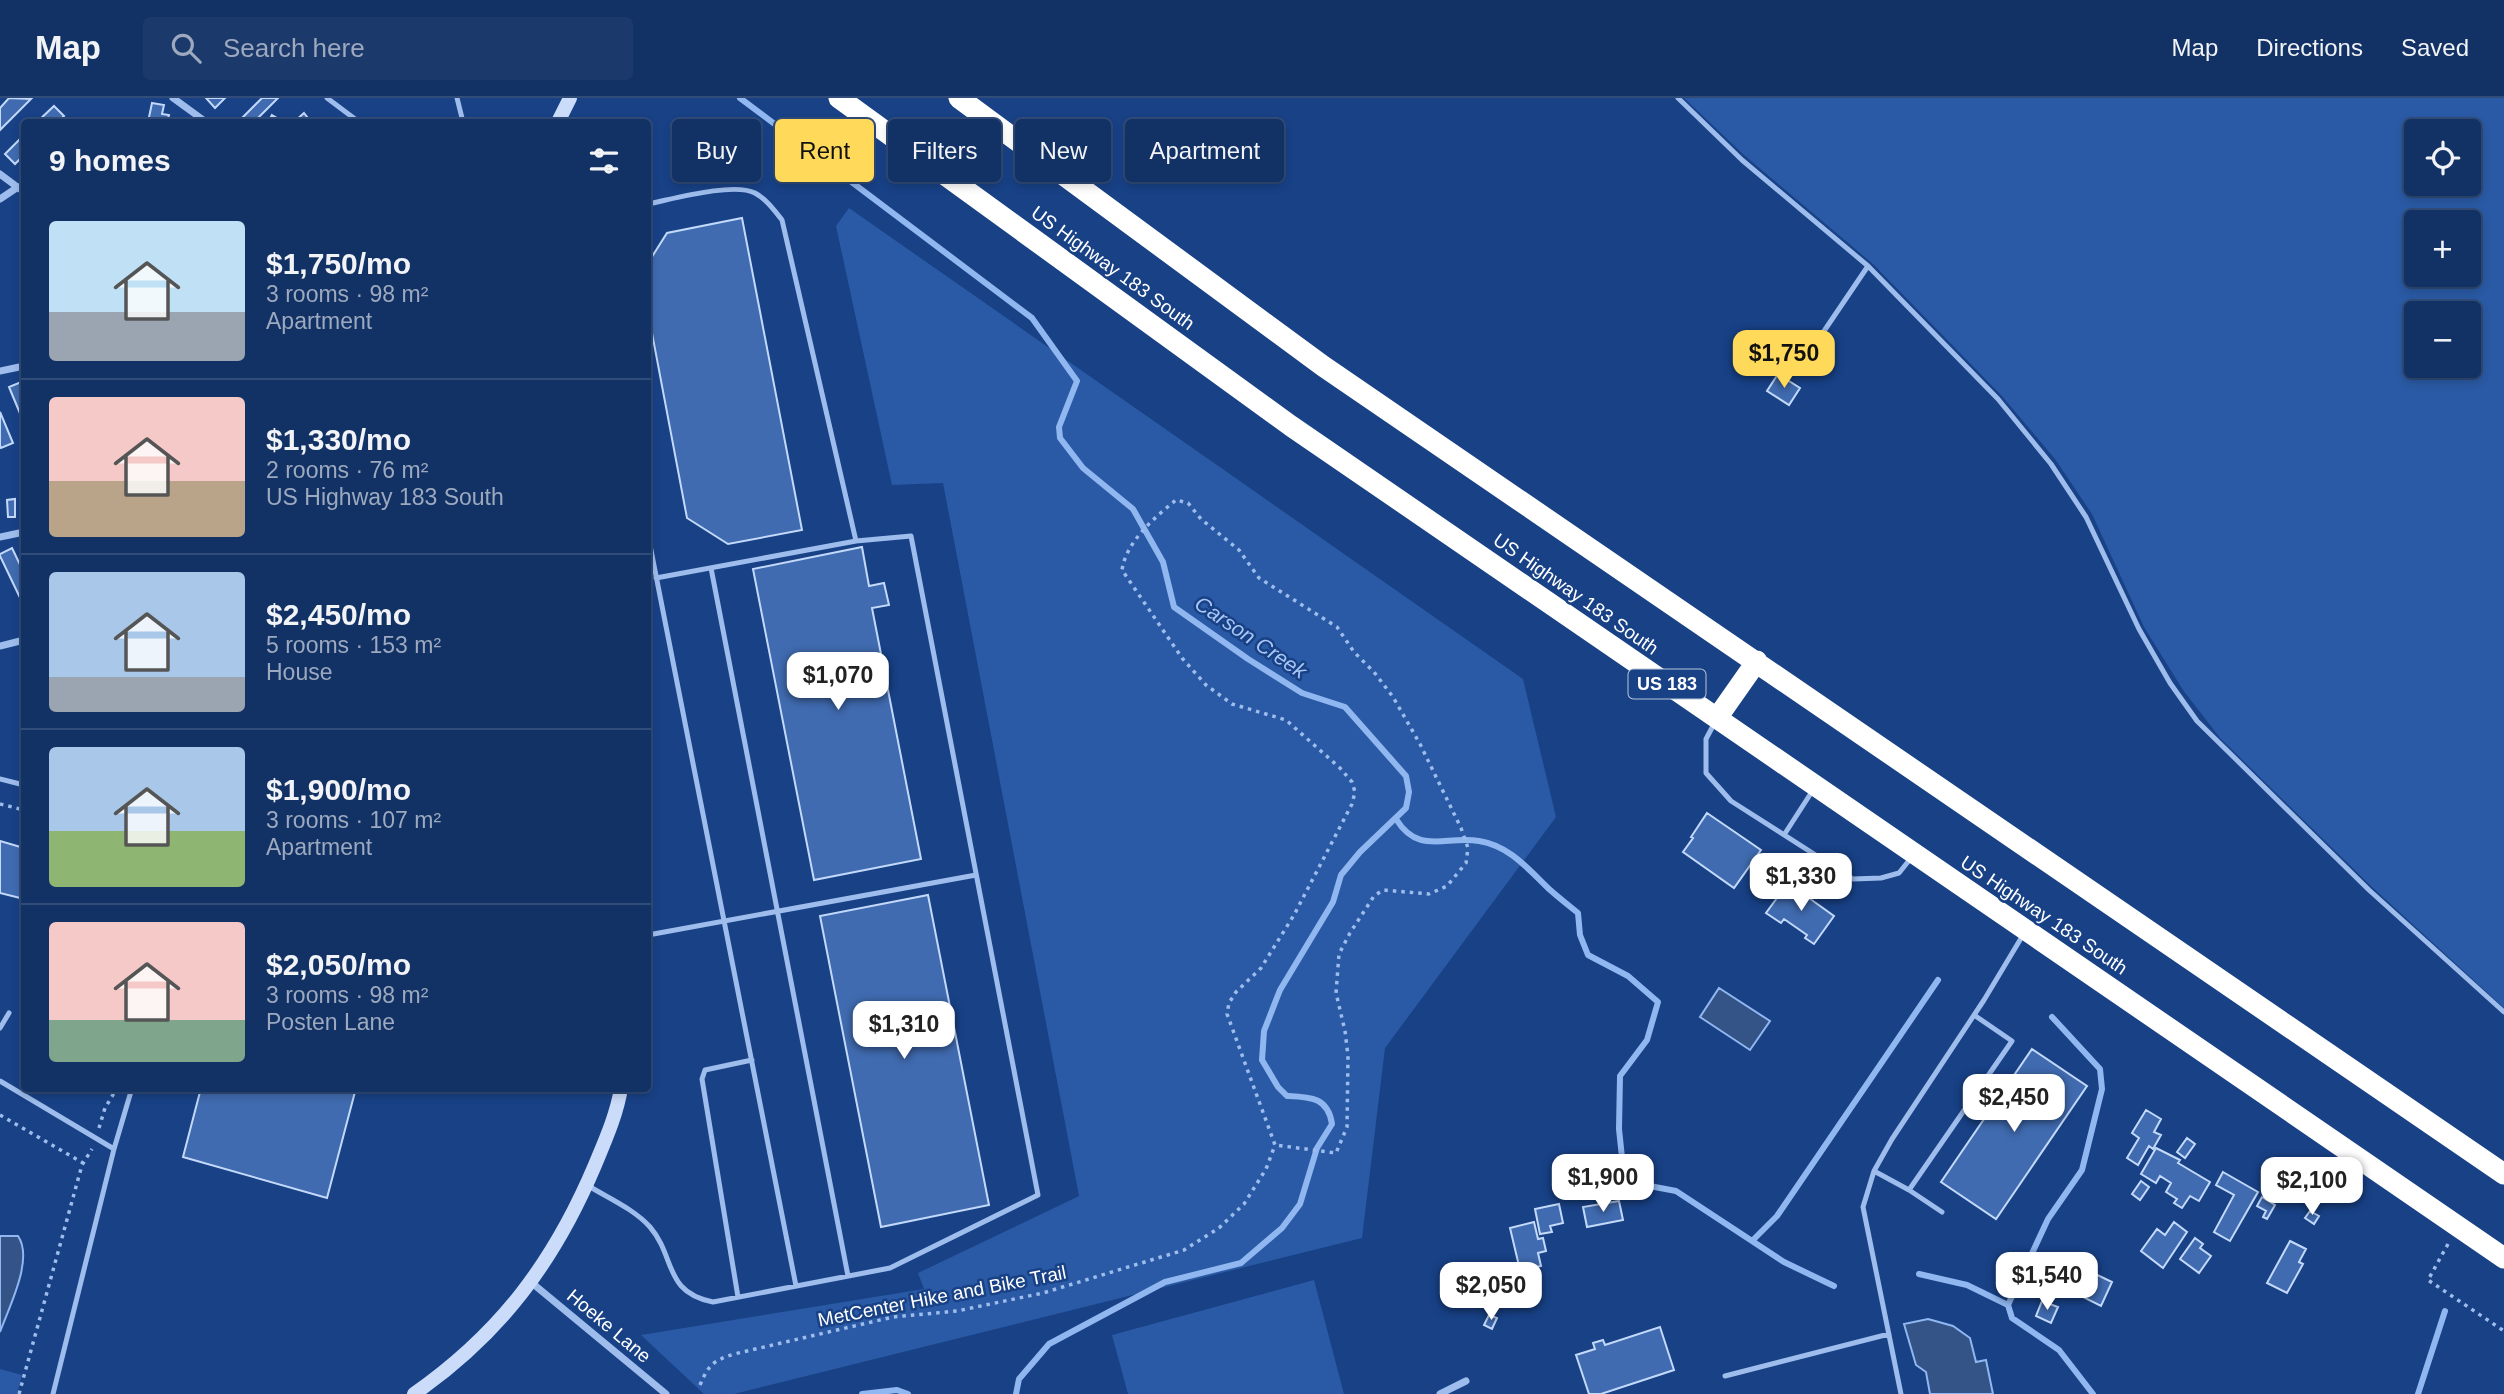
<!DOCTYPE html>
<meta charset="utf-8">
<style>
:root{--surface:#123164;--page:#1b396a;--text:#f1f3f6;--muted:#9ca9bf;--line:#314c78;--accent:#ffd95a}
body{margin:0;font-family:Helvetica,sans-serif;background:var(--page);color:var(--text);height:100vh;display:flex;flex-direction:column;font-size:26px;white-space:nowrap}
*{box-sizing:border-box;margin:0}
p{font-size:23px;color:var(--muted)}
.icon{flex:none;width:38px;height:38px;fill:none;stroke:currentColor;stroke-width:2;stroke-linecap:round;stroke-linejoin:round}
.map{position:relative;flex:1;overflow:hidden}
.panel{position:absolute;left:21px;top:21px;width:630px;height:973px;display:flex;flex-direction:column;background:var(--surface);border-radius:7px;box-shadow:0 4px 10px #0003,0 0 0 2px var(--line)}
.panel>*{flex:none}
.top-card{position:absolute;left:672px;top:21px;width:665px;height:63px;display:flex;gap:14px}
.tools{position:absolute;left:2404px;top:21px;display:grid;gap:14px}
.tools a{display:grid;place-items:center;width:77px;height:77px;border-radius:7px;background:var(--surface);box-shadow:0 4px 10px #0003,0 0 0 2px var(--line);font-size:35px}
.price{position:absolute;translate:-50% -60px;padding:0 16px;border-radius:14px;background:#fff;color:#222;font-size:23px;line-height:46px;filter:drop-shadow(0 2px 4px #0008)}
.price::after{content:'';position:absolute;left:50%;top:42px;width:21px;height:16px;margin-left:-10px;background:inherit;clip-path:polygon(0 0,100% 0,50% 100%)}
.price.on{background:var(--accent);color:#111}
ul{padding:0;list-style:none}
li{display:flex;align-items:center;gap:21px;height:175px;padding:0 28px}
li+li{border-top:2px solid var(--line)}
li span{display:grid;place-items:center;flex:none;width:196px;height:140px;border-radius:7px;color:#555}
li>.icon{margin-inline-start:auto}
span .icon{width:84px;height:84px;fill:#fffc;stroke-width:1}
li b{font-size:30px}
h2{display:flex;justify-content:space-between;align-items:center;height:84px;padding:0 28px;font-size:30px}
.pill{padding:0 24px;border-radius:7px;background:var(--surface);box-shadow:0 4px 10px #0003,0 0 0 2px var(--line);font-size:24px;line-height:63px}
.pill.on{background:var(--accent);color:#111}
header{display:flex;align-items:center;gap:42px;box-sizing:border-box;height:98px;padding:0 35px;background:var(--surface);border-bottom:2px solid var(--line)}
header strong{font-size:33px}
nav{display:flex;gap:38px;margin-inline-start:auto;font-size:24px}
.search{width:490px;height:63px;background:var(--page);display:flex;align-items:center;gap:18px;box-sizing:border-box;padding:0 24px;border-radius:7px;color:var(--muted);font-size:26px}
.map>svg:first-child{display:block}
.green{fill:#2a5aa5;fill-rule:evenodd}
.water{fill:#345387;stroke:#90b7f0;stroke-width:2}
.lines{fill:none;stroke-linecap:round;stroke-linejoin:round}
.stream{stroke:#90b7f0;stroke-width:6}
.building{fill:#406bb0;stroke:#c3d9fa;stroke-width:2}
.path{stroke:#9ebded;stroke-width:3.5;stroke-dasharray:3.5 5;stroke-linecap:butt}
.lane{stroke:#9ebded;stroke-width:5}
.street{stroke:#9ebded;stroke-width:7}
.secondary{stroke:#cadcf9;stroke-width:14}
.highway{stroke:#fff;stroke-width:21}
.labels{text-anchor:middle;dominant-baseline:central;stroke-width:5;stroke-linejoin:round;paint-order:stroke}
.shield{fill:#184186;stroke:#bac6db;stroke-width:2}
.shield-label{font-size:18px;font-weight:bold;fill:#fff}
.street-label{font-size:19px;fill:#fff;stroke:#184186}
.water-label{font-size:21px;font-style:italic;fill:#a9c7f5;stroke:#184186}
</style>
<header>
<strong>Map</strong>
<div class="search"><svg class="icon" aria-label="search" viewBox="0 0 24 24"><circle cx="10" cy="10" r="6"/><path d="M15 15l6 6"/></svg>Search here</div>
<nav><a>Map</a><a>Directions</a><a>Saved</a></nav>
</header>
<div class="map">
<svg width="2504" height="1296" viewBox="0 0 2504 1296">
<rect width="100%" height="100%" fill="#184186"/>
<path class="green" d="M1684,0h820v910l-133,-122 -151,-148 -37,-48 -39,-63 -52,-113 -37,-55 -54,-64 -128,-131 -129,-109zM2417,33h52v53h-52zM2417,124h52v53h-52zM2417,215h52v53h-52z
M849,110l674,471 33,138 -171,231 -23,190 -628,156h-30l-63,-59 283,-46 -6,-16 161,-77 -136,-713 -51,2 -56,-259z
M1314,1182l30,114h-216l-16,-59z
M0,1271l22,6 -5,19h-17z"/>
<path class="water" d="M1719,890l51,33 -20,29 -50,-33z
M0,1138h18c16,23 -9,71 -18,96z
M1928,1221l25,7 17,12 6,24 10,-2 7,34h-63l-4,-22 -10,-7 -12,-41z"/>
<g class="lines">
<path class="stream" d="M740,0l292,220 45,63 -18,46 1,11 23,30 50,41 30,53 11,45 74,52 54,34 43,14 61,69 3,16 -3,16 -46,44 -19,23 -8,27 -53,88 -16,41 -2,29 16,27 9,9c23,1 41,1 45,28l-15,24 -17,56 -18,24 -41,35 -76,19 -116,62 -30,35 -3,15
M1396,721c23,37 50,16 83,22 31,5 49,28 70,48 9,8 19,16 29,24l2,22 8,20 40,21 30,26 -11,38 -27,36 -1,53 4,38 16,17 37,7 108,71 50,24
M2052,919l48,52 2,20 -20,81 -34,49 -40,86 4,13 47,32 34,44
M1753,1142l24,-24 161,-236
M1919,1176l48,11 41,20
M862,1296l35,-4 11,4
M2418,1296l27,-83"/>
</g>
<path class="building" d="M9,0l22,1 -31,31v-22z
M206,0h19l-10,10z
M262,0h16l-24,24h-16z
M152,5l12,2 -2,9 7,1 -2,7h-19z
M54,8l10,10 -7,6h-20z
M304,15l7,9h-17z
M272,17l5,3v4h-9z
M24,37v20l-9,9 -10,-10z
M742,120l60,312 -74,14 -41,-26 -39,-206v-49l19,-30z
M1778,276l22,14 -11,17 -22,-14z
M21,284l3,7v34l-15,-36z
M0,314l13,31 -12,5 -1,-2z
M15,401v18h-7l-1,-17z
M862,449l7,39 15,-3 5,22 -17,3 49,251 -107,21 -61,-311z
M12,450l12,25 -1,31 -23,-48v-2z
M1707,715l54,37 -27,38 -51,-36 10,-14 -2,-1z
M0,743l24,7v51l-24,-6z
M1788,785l46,33 -20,28 -9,-6 2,-3 -23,-16 -3,4 -15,-10z
M928,797l61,310 -108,22 -61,-311z
M2032,951l55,37 -91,133 -55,-37z
M201,990h155l-29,110 -144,-41z
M2146,1012l15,9 -7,13 7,3 -8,14 -4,-3 -11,19 -11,-7 12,-20 -7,-5z
M2187,1040l8,6 -10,14 -8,-6z
M2156,1050l24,12 -2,3 32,19 -11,19 -9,-5 -8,12 -8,-5 3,-4 -11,-7 5,-9 -11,-7 -4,7 -15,-9z
M2223,1074l35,20 -28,49 -16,-9 20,-37 -18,-10z
M2141,1083l8,6 -9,13 -8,-6z
M2262,1099l13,8 -8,14 -4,-2 3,-6 -9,-5z
M1619,1103l4,19 -36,7 -4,-20z
M1559,1106l4,19 -13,3 2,6 -12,2 -5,-25z
M2310,1113l9,5 -5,8 -9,-6z
M1534,1124l4,17 5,-1 3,13 -8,2 3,13 -21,4 -10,-42z
M2174,1124l13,10 -24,36 -22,-17 16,-22 8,6z
M2195,1140l8,6 -3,4 11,8 -12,17 -19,-14z
M2290,1143l16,8 -7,13 4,2 -16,29 -20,-10z
M2078,1160l14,7 -3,6 23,11 -11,24 -46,-23 12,-24 8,4z
M2042,1203l16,6 -7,16 -15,-7z
M1489,1217l8,3 -5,11 -8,-4z
M1660,1229l14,43 -73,24h-12l-13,-39 19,-6 -2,-6 10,-3 2,5z"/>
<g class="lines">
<path class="path" d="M0,706l24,6
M0,1017l83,48
M99,1030l6,-20 12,-20
M2448,1146l-20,36 76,51
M700,1287c9,-21 13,-24 34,-31l159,-37 64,-6 86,-18 141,-43 35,-22 25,-24 22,-35 9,-24 -48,-131 2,-11 7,-11 25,-24 33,-53 58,-111 3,-12 -3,-10 -12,-14 -54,-48 -54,-16 -26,-19 -24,-27 -60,-88c4,-28 32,-52 54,-70l12,3 13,16 38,31 20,28 78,49 17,25 20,20 19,25 27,47 41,84 7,20 -2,15 -19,23 -18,8 -46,-4 -9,6 -24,37 -11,21 -3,39 9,38 3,25 -1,71 -11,26 -61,-8
M19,1296l63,-229 10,-16"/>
<path class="lane" d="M327,0l32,24
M457,0l6,24
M1678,0l64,62 126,106 130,133 53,65 35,53 53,112 31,54 27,38 172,169 135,122
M648,106c25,-5 85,-22 107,-11 11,6 19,17 27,27l74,321
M1820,239l48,-71
M648,437l148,751
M711,470l137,708
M1714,626l-8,15v34l25,28 122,78 28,-1 18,-5 12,-15
M0,681l24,6
M1784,737l29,-45
M648,837l328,-60
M0,930l9,-15
M0,983l114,68
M1874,1073l35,19 103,-149 -38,-26
M587,1087c21,13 47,24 63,42 26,30 13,65 63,75l177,-34 148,-73 -127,-659 -55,5 -200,37
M1909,1092l33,22
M738,1199l-36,-218 3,-9 47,-10
M1725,1278l164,-42
M53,1296l61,-245 18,-61
M1901,1296l-38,-187 11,-36 18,-32 92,-139 39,-65"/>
<path class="street" d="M173,0l33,24
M0,76l24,18
M0,101l18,-12
M0,273l24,-5
M0,439l24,-5
M0,548l24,-6
M532,1185l134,111
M1440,1296l26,-13"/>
<path class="secondary" d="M558,24l12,-24
M414,1296c87,-61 140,-132 181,-229 10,-24 22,-51 26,-77"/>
<path class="highway" d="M839,0l452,328 1213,832
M959,0l364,268 1181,808
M1717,620l40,-57"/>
</g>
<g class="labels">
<rect class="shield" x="1628.5" y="571.5" width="77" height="29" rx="5"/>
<g class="shield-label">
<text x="1667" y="586">US 183</text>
</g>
<g class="street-label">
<text transform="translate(1113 170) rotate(36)">US Highway 183 South</text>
<text transform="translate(1576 496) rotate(35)">US Highway 183 South</text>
<text transform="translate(2044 817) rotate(34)">US Highway 183 South</text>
<text transform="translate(942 1198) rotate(-11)">MetCenter Hike and Bike Trail</text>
<text transform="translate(609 1228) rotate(40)">Hoeke Lane</text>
</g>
<g class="water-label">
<text transform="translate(1251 539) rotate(34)">Carson Creek</text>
</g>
</g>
</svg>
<div class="tools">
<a><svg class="icon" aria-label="locate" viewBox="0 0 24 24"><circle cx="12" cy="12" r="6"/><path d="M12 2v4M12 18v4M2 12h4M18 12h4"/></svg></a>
<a>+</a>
<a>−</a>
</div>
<b class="price on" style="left:1784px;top:292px">$1,750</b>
<b class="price" style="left:838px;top:614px">$1,070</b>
<b class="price" style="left:1801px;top:815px">$1,330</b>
<b class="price" style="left:904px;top:963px">$1,310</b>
<b class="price" style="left:2014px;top:1036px">$2,450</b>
<b class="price" style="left:1603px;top:1116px">$1,900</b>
<b class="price" style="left:2312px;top:1119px">$2,100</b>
<b class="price" style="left:2047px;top:1214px">$1,540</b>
<b class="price" style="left:1491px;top:1224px">$2,050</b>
<div class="top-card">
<a class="pill">Buy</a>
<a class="pill on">Rent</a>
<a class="pill">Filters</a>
<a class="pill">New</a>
<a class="pill">Apartment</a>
</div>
<section class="panel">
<h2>9 homes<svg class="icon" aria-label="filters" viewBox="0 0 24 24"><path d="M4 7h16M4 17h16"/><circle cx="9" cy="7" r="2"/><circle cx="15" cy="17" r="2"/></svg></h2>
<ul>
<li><span style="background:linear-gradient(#bfe0f5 65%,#9aa5b1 0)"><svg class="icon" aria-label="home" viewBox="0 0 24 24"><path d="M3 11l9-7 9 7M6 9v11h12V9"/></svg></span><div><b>$1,750/mo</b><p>3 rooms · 98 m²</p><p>Apartment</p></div></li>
<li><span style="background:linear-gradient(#f6c9c9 60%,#b9a48a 0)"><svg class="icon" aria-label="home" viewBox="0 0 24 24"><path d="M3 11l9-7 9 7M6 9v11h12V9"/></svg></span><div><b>$1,330/mo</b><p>2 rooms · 76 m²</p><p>US Highway 183 South</p></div></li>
<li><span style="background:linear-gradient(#a9c7e8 75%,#9aa5b1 0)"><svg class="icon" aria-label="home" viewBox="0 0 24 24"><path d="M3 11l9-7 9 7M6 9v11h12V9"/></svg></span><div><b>$2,450/mo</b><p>5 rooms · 153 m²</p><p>House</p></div></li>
<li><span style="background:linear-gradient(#a9c7e8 60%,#8fb573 0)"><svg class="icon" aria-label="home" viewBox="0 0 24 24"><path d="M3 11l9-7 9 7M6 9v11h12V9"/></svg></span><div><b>$1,900/mo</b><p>3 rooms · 107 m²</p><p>Apartment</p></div></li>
<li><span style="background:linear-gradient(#f6c9c9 70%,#7fa58c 0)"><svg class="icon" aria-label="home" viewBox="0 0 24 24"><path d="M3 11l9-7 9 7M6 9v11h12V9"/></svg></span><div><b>$2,050/mo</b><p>3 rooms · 98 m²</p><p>Posten Lane</p></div></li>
</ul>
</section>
</div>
